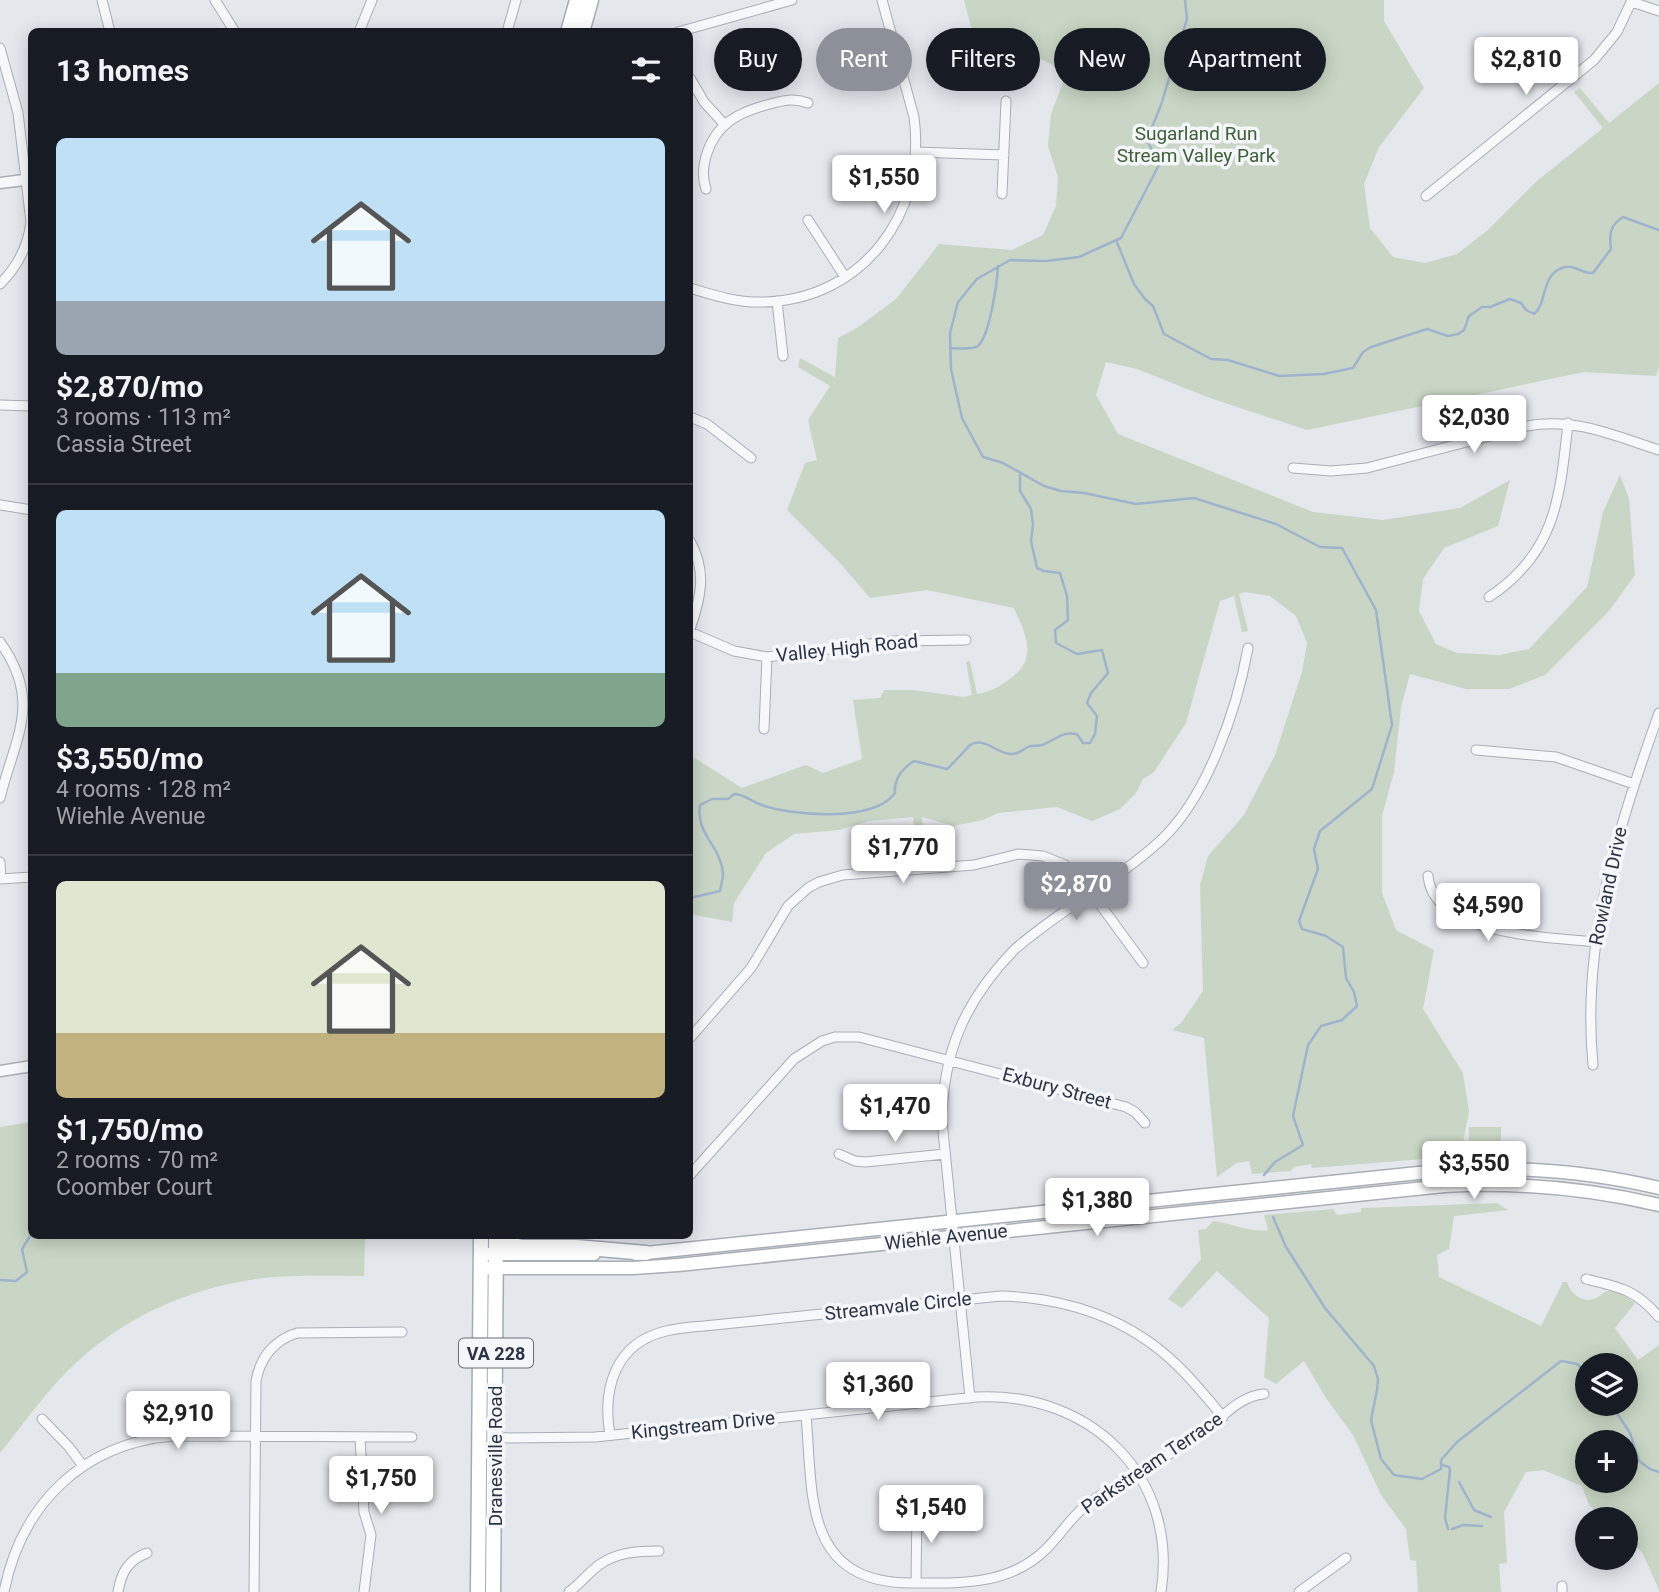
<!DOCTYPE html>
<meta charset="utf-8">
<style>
:root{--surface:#171b24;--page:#242831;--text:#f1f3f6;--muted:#9ea1a6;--line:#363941;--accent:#8c9099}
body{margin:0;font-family:Roboto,sans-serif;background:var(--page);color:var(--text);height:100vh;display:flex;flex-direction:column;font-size:26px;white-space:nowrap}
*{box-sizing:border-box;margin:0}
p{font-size:23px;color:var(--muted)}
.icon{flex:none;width:38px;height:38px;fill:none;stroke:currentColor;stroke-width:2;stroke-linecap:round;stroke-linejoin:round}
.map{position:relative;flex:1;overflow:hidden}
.sheet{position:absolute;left:28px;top:28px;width:665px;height:1211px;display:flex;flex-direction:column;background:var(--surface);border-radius:10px;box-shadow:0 4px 18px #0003}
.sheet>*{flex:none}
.top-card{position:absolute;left:714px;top:28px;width:665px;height:63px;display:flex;gap:14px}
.fabs{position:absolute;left:1575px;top:1353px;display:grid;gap:14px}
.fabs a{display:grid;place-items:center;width:63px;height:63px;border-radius:50%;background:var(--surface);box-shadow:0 4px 18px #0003;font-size:35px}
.price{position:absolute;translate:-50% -60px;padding:0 16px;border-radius:7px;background:#fff;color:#222;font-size:23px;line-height:46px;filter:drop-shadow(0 2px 4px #0008)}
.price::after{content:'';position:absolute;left:50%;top:42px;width:21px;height:16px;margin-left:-10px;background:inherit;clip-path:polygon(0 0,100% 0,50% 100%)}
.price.selected{background:var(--accent);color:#fff}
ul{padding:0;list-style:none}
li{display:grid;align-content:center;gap:14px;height:371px;padding:0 28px}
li+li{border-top:2px solid var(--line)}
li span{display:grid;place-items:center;height:217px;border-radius:10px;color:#555}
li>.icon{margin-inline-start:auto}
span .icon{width:126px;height:126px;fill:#fffc;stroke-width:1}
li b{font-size:30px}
h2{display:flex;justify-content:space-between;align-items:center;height:84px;padding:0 28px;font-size:30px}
.tag{padding:0 24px;border-radius:32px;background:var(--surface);box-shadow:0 4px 18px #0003;font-size:24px;line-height:63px}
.tag.selected{background:var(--accent);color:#fff}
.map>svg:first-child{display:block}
.green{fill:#c9d6c5;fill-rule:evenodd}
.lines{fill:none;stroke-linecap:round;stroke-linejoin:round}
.stream{stroke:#9fb4cc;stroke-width:2.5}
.minor-casing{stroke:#a9aeb7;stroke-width:11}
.tertiary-casing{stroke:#a9aeb7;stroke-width:13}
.secondary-casing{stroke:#a9aeb7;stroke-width:15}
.primary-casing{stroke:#a3abb8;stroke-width:17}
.minor{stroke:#f7f8fa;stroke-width:9}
.tertiary{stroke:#f7f8fa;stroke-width:10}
.secondary{stroke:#fff;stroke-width:12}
.primary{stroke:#fff;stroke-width:14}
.labels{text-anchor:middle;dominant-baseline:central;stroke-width:7;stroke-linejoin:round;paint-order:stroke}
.shield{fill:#f4f6f9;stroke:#676e7b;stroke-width:2}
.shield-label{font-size:18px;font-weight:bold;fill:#2b3445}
.park-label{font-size:19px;fill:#3f6138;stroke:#f4f6f9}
.street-label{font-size:19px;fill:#2b3445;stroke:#f4f6f9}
</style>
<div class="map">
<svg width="1659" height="1592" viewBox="0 0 1659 1592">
<rect width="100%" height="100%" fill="#e4e7ec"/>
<path class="green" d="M964,0h420v21l40,67 -45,59 -15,37 6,44 23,29 32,6 32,-9 31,-24 49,-49 66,-53 -29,-36 6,-4 29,35 50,-40v284l-3,9 -72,-4 -277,58 -97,-32 -73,-29 -31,-7 -10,33 22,39 195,78 70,8 77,-12 50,-28 -12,46 -54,22 -21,31 -4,32 17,33 21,9 42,2 30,-6 58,-62 16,-75 17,-37 9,24 6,76 -26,36 -64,64 -36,14h-43l-56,-15 -9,33 -7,65 -12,44v77l14,37 38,20 -11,59 40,64 6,39 -9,44 -148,12 -1,-4 -17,3 -3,4 -39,3 -3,-13 -12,2 -20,14 -13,-139 -32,-8 9,-7 22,-32 -3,-106 8,-29 36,-41 31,-60 27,-83 5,-29 -11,-27 -26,-20 -25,-4 -6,2 9,37 -6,1 -8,-36 -14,5 -34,122 -32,49 -11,7 -7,14 -16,16 -28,12 -35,-14 -59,6 -15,7 -29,6 -32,-9 3,44h-8l-4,-44 -44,4 -30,9 -45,4 -28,19 -32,50 -2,19 -42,-8v-159l52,33 64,-23 17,8 39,-14 -9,-59 27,-2 4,-8h29l51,7 8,-2 -6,-33 4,-1 7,33c12,-2 20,-6 30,-13 32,-22 20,-43 7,-73l-87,-18 -57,8 -30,-35 -53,-53 18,-47 12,-3 -9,-40 22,-34 -32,-19 2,-9 35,19 3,-39 19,-10 39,-29 43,-55 73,6 31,-15 13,-29 2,-29 -10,-31 3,-32 13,-34 -11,-15 -82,-38z
M31,1122l1,114h333l-1,40c-33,0 -68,-1 -101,2 -67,8 -134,36 -184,82 -30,27 -54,62 -79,93v-326z
M1469,1127h32v20h-32z
M1497,1203l11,7 -54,6 -5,33 -12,6 2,22 102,49 22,-44h4c4,13 17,23 31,15 5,-3 5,-5 11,-6 9,-1 19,7 26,12l-20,25 23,32 21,-15v245l-17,-38 -16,-14v-19h-21l-16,-14 -7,-19 -39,-16 -17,2 -22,40 3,51 -8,1 2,28h-83l-2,-31 -6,-1 -4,-31 -25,-34 -28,-60 -27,-37 -22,-37 -28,23 -12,-7 5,-59 -52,-47 -35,37 -14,-9 33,-40 -3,-29 8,-1 7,-8c18,2 38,12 55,9l-4,-15 69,-6 4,6 24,-3v-4zM1587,1365h39v39h-39zM1587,1442h39v38h-39z"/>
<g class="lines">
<path class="stream" d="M1185,0l2,19 -26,86 -14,35 12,25 -38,73 -42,19 -33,4 -36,-1 -33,19 -19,23 -8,31 1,36 11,49 21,39 20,6 41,23 17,5 23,2 52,11 58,-6 82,26 44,23 22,1 34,62 16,115 -20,64 -52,42 -6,18 4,20 -19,52 3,8 24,7 17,11 3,31 8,14 3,14 -15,14 -21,6 -13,19 -15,71 10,29 -28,17 -11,13
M1116,240l18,44 11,15 8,7 11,28 47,25 17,1 51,16 44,-2 30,-6 10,-16 8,-5 56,-18 21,7 10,-2 6,-4 5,-14 13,-9h8l20,-8 11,4 5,7 8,4c14,-11 6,-41 31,-47 11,-2 17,7 28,6l18,-24c-2,-15 -1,-24 12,-32l36,13
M950,348c8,0 22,2 28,-2 12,-11 19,-63 20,-80
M690,898l30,-7c1,-6 3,-12 3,-17 -1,-27 -28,-40 -23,-69l12,-6h16l6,-5c10,0 15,6 25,10 31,12 114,19 136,-11 -1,-14 8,-25 19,-32l33,8c6,-5 20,-21 23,-24 15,-9 28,10 42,9 6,0 9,-3 14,-6 5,-4 10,-1 16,-3 14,-5 19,-14 35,-11l6,9h7l5,-9 2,-18 -10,-13 4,-10 17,-20 -6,-23 -25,4 -21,-11 -1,-13 13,-10 -1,-24 -7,-23 -16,-2 -7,-3 -6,-27 2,-16 -2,-16 -11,-18v-19
M1273,1217l13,30 39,61 49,58 4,13 -1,11 -6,30 10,39 13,16 28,4 19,-10v-9l16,-18 104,-81 16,3 10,9
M0,1280l16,1 11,-9 -5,-23 10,-16
M1611,1404l19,29 9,28 11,8 9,3
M1442,1465l7,2 1,3 -5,48 3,11
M1459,1482l15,28 17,7
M1452,1529l11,-4 19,1"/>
<g class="minor-casing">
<path id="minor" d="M102,0l8,32
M215,0l20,32
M1632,2l27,9
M359,32l13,-32
M507,32l9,-32
M678,32l114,-32
M0,48l18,65 13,109c-3,25 -13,44 -31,62
M690,78l14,24 20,22
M916,152l88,3
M706,189c-4,-12 -3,-21 0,-33 10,-33 33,-44 64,-52 14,-4 24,-6 38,-1
M1002,194l4,-93
M1426,196l168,-136 23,-28 15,-32
M808,220l37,57
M690,288c23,7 47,15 73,14 100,-2 164,-89 151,-185l-32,-117
M777,301l6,55
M0,405l32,1
M690,417l17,7 44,34
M1293,468l38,3 36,-3 160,-42c47,-9 88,10 132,24
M0,505l32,5
M690,541c17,30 11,57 0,88
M1489,597c67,-44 71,-100 79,-174
M690,632l44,19 33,6 127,-16 72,-1
M0,642c43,60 15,95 0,156
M764,729l3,-72
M1476,750l80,7 78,27
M0,862l1,17
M1428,876c5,60 123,61 167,66
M0,879l32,-2
M690,1038l61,-70 37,-62 20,-18 11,-6 24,-7 131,-10 44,-11 25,2 22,9 18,16 60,82
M1593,1065c-12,-123 25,-238 66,-352
M839,1154l16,7 10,1 80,-8
M690,1175l104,-116 28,-18 13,-4h24l267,70 9,5 10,11
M1586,1279c34,8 50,11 73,38
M970,1398l-28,-277c1,-70 23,-120 72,-171 45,-40 101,-68 146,-109 47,-43 77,-132 88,-193
M806,1415c7,80 -3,167 104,168 49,0 98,3 135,-33 16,-15 26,-34 44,-47 35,-24 73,-43 109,-67 21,-14 39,-40 66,-42
M42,1419l27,28 14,19
M610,1435c-8,-46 5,-92 56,-104 12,-3 25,-4 38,-5l297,-30c68,2 131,24 179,72 15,15 29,32 43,49
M360,1437l4,75 7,23 -7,57
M496,1438l99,-1 381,-40c114,-6 203,79 185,195
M916,1583l1,-76
M4,1592c17,-87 78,-148 168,-156l240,1
M118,1592c3,-19 10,-32 29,-39
M254,1592l2,-211c4,-23 18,-41 41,-48l105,-1
M569,1592c11,-8 19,-19 30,-27 18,-13 39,-14 60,-14
M1299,1592l47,-34
M1562,1592v-6"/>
</g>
<g class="tertiary-casing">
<path id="tertiary" d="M0,183l32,-4
M0,1071l32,-5"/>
</g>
<g class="secondary-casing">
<path id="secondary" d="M486,1254h108
M636,1254l821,-85c68,-2 136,3 202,19
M481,1268h152l45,-3 766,-79c73,-4 143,2 215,19"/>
</g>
<g class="primary-casing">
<path id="primary" d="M568,32l9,-32
M582,32l9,-32
M498,1236l9,7 14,4h55l70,6
M478,1592l3,-356
M493,1592l3,-356"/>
</g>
<use href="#minor" class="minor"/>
<use href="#tertiary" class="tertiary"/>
<use href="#secondary" class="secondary"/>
<use href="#primary" class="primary"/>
</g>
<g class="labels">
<rect class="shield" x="459" y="1338.5" width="74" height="29" rx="5"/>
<g class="shield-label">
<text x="496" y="1353">VA 228</text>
</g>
<g class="park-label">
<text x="1196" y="133">Sugarland Run<tspan x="1196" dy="22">Stream Valley Park</tspan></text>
</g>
<g class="street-label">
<text transform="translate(847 648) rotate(-6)">Valley High Road</text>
<text transform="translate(1608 886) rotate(-78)">Rowland Drive</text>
<text transform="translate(1057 1088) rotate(15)">Exbury Street</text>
<text transform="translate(946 1237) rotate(-6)">Wiehle Avenue</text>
<text transform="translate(898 1306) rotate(-6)">Streamvale Circle</text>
<text transform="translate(703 1425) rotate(-6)">Kingstream Drive</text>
<text transform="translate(495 1456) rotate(-90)">Dranesville Road</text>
<text transform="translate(1152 1463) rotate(-34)">Parkstream Terrace</text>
</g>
</g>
</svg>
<div class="fabs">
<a><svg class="icon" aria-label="layers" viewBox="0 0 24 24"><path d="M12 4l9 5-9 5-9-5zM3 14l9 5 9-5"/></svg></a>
<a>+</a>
<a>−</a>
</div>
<b class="price" style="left:1526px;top:97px">$2,810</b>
<b class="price" style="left:884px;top:215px">$1,550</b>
<b class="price" style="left:1474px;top:455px">$2,030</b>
<b class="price" style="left:903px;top:885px">$1,770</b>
<b class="price selected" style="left:1076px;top:922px">$2,870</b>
<b class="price" style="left:1488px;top:943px">$4,590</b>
<b class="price" style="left:895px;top:1144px">$1,470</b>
<b class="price" style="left:1474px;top:1201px">$3,550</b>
<b class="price" style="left:1097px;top:1238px">$1,380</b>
<b class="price" style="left:878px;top:1422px">$1,360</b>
<b class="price" style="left:178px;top:1451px">$2,910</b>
<b class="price" style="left:381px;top:1516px">$1,750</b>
<b class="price" style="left:931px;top:1545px">$1,540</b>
<div class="top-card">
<a class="tag">Buy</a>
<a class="tag selected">Rent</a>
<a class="tag">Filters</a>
<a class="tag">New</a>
<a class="tag">Apartment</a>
</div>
<section class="sheet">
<h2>13 homes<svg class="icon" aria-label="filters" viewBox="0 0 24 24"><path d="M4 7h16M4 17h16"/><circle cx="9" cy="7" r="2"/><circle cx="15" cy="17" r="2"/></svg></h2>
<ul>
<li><span style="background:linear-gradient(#bfe0f5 75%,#9aa5b1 0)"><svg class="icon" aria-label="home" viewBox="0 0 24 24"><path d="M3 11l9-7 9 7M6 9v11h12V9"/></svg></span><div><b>$2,870/mo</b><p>3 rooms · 113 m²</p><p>Cassia Street</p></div></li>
<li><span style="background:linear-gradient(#bfe0f5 75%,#7fa58c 0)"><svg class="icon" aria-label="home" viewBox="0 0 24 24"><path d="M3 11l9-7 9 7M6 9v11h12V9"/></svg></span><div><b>$3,550/mo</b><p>4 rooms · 128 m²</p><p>Wiehle Avenue</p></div></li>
<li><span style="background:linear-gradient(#dfe7d0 70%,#c2b280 0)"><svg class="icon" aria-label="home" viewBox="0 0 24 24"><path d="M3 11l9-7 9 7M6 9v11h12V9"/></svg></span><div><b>$1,750/mo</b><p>2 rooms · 70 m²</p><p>Coomber Court</p></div></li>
</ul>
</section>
</div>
